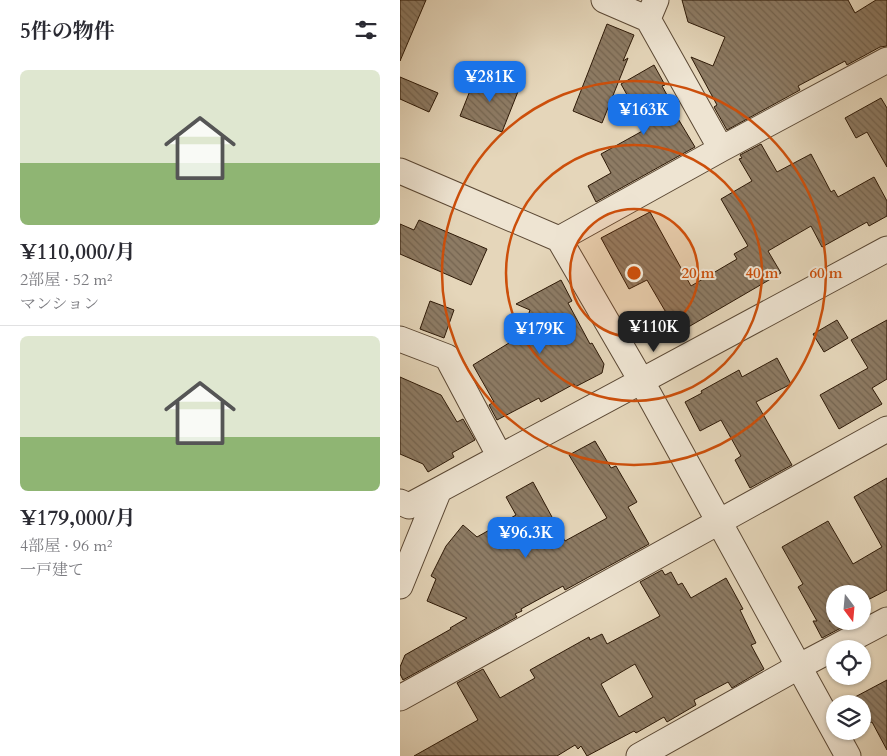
<!DOCTYPE html>
<html lang="ja">
<meta charset="utf-8">
<style>
:root{--surface:#fff;--page:#f7f7f7;--text:#2b2b33;--muted:#7c7c81;--line:#e1e1e2;--accent:#1a73e8}
body{margin:0;font-family:Cardo,"Noto Serif JP",serif;background:var(--page);color:var(--text);height:100vh;display:flex;flex-direction:column;font-size:19px;white-space:nowrap}
*{box-sizing:border-box;margin:0}
p{font-size:16px;color:var(--muted)}
.icon{flex:none;width:28px;height:28px;fill:none;stroke:currentColor;stroke-width:2;stroke-linecap:round;stroke-linejoin:round}
.map{position:relative;flex:1;overflow:hidden}
.sheet{display:flex;flex-direction:column;background:var(--surface);width:400px}
.sheet>*{flex:none}
.needle{width:32px;rotate:164deg}
.controls{position:absolute;left:426px;top:585px;display:grid;gap:10px}
.controls a{display:grid;place-items:center;width:45px;height:45px;border-radius:50%;background:var(--surface);box-shadow:0 1px 4px #0004;font-size:25px}
.price{position:absolute;translate:-50% -42px;padding:0 11px;border-radius:10px;background:var(--accent);color:#fff;font-size:16px;line-height:32px;filter:drop-shadow(0 1px 2px #0008)}
.price::after{content:'';position:absolute;left:50%;top:30px;width:15px;height:11px;margin-left:-8px;background:inherit;clip-path:polygon(0 0,100% 0,50% 100%)}
.price.current{background:#222;color:#fff}
ul{padding:0;list-style:none}
li{display:grid;align-content:center;gap:10px;height:265px;padding:0 20px}
li+li{border-top:1px solid var(--line)}
li span{display:grid;place-items:center;height:155px;border-radius:8px;color:#555}
li>.icon{margin-inline-start:auto}
span .icon{width:90px;height:90px;fill:#fffc;stroke-width:1}
li b{font-size:21px}
h2{display:flex;justify-content:space-between;align-items:center;height:60px;padding:0 20px;font-size:21px}
main{display:flex;flex:1;min-height:0}
.map>svg:first-child{display:block}
.building{fill:url(#building-back-hatch);stroke:#2d1907;fill-rule:evenodd}
.lines{fill:none;stroke-linecap:round;stroke-linejoin:round}
.street-casing{stroke:#5b4834;stroke-width:27}
.street{stroke:#eee4d2;stroke-width:25}
.ring{fill:none;stroke:#cc4f0b;stroke-width:2.5}
.centre{fill:#cc4f0b;stroke:#eee4d2;stroke-width:2.5}
.ring-label{font-size:15px;text-anchor:middle;font-weight:bold;fill:#cc4f0b;stroke:#eee4d2;stroke-width:4;stroke-linejoin:round;paint-order:stroke}
</style>
<main>
<section class="sheet">
<h2>5件の物件<svg class="icon" aria-label="filters" viewBox="0 0 24 24"><path d="M4 7h16M4 17h16"/><circle cx="9" cy="7" r="2"/><circle cx="15" cy="17" r="2"/></svg></h2>
<ul>
<li><span style="background:linear-gradient(#dfe7d0 60%,#8fb573 0)"><svg class="icon" aria-label="home" viewBox="0 0 24 24"><path d="M3 11l9-7 9 7M6 9v11h12V9"/></svg></span><div><b>¥110,000/月</b><p>2部屋 · 52 m²</p><p>マンション</p></div></li>
<li><span style="background:linear-gradient(#dfe7d0 65%,#8fb573 0)"><svg class="icon" aria-label="home" viewBox="0 0 24 24"><path d="M3 11l9-7 9 7M6 9v11h12V9"/></svg></span><div><b>¥179,000/月</b><p>4部屋 · 96 m²</p><p>一戸建て</p></div></li>
</ul>
</section>
<div class="map">
<svg width="487" height="756" viewBox="0 0 487 756">
<defs>
<pattern id="building-back-hatch" width="6" height="6" patternUnits="userSpaceOnUse" patternTransform="scale(1.25)"><rect width="6" height="6" fill="#8d7b64"/><path d="M-1 5l2 2M0 0l6 6M5-1l2 2" fill="none" stroke="#746450"/></pattern>
</defs>
<rect width="100%" height="100%" fill="#e5d6ba"/>
<filter id="stains"><feTurbulence type="fractalNoise" baseFrequency=".004" numOctaves="4"/><feColorMatrix values="0 0 0 0 .2 0 0 0 0 .09 0 0 0 0 .02 0 0 0 .5 -.17"/></filter>
<radialGradient id="worn" r=".72"><stop offset=".6" stop-color="#630" stop-opacity="0"/><stop offset="1" stop-color="#630" stop-opacity=".3"/></radialGradient>
<path class="building" d="M0,0h26l-26,61z
M282,0h166l7,13 21,-13h11v46l-7,1 -33,18 -2,-4 -47,25 2,4 -73,40 -13,-23 3,-2 -26,-48 22,9 12,-29 -37,-15z
M207,24l27,11 -11,26 5,-3 -26,65 -29,-12z
M254,65l11,20 -3,1 14,25 -2,1 21,35 -99,55 -8,-16 23,-13 -10,-19 45,-25 -25,-45z
M77,73l42,16 -17,43 -42,-16z
M0,77l38,16 -9,19 -29,-13z
M481,98l6,10v59l-20,-35 -11,6 -11,-20z
M361,144l16,28 34,-18 20,38 3,-2 4,7 36,-20 13,24v15l-18,10 -2,-4 -45,25 -11,-21 -43,25 13,22 -103,60 -31,-53 -18,9 -28,-51 49,-26 41,74 46,-27 -3,-5 14,-8 -27,-47 31,-18 -13,-22 3,-1 -2,-3z
M19,220l68,29 -16,36 -71,-31v-30l14,6z
M161,280l11,21 -4,2 22,41 2,-1 12,21 -2,9 -27,14 -1,-3 -33,18 -2,-4 -42,22 -8,-15 5,-3 -21,-37 36,-22 -1,-3 13,-5 9,-25 -14,-6z
M30,301l24,9 -10,28 -24,-9z
M437,320l11,18 -24,14 -11,-18z
M487,320v59l-15,9 10,16 -43,25 -19,-34 48,-27 -17,-28z
M377,358l14,26 -35,18 36,63 -42,23 -15,-28 6,-4 -20,-36 -21,11 -15,-29 17,-9 -1,-2 38,-21 3,7z
M0,377l41,18 16,27 6,-3 12,21 -23,13 2,4 -26,15 -5,-8 -23,-10z
M195,441l16,27 5,-2 21,36 -9,5 21,37 -84,46 -2,-4 -42,23 1,2 -7,3 2,3 -114,63 -3,-6v-7l5,-12 46,-26 -1,-1 17,-10 -40,-17 9,-22 -5,-3 15,-30 17,-21 14,12 39,-22 -10,-18 27,-15 32,59 42,-23 -38,-63z
M487,478v112l-25,13v-9h-27v24l-6,3h25l-32,17 -9,-17h4l-19,-34 5,-3 -21,-37 46,-26 25,43 29,-17 -28,-50z
M262,570l3,5 6,-3 7,13 4,-2 9,15 35,-20 17,31 -3,1 16,33 -5,2 13,24 -32,19 -4,-6 -34,18 2,5 -29,17 -3,-5 -28,16 -2,-2 -47,25 -6,-10 -3,3 -3,-4 -18,11h-143l64,-36 -21,-37 26,-14 17,29 35,-20 -5,-8 59,-33 1,3 12,-6 5,10 53,-28 -20,-34zM235,664l18,33 -34,20 -18,-33z
M487,680v70l-15,-28 -3,1 -7,-12v-7h-3l-4,-7z"/>
<g class="lines">
<g class="street-casing">
<path id="street" d="M204,0l44,19
M256,0l-8,19 73,130
M0,171l159,68 83,143 206,374
M159,239l162,-90 166,-89
M0,339l47,18 53,100
M0,502l9,4 478,-257
M0,586l39,-96
M0,698l487,-269
M239,756l159,-89 89,-47"/>
</g>
<use href="#street" class="street"/>
</g>
<circle cx="234" cy="273" r="64" fill="#cc4f0b" fill-opacity=".12"/>
<g class="ring">
<circle cx="234" cy="273" r="64"/>
<circle cx="234" cy="273" r="128"/>
<circle cx="234" cy="273" r="192"/>
</g>
<circle cx="234" cy="273" r="8" class="centre"/>
<g class="ring-label">
<text x="298" y="278">20 m</text>
<text x="362" y="278">40 m</text>
<text x="426" y="278">60 m</text>
</g>
<rect width="100%" height="100%" filter="url(#stains)"/>
<rect width="100%" height="100%" fill="url(#worn)"/>
</svg>
<div class="controls">
<a><svg class="needle" viewBox="-14 -14 28 28"><path d="M0-13l5 13h-10z" fill="#e53935"/><path d="M0 13l5-13h-10z" fill="#7c7c81"/></svg></a>
<a><svg class="icon" aria-label="locate" viewBox="0 0 24 24"><circle cx="12" cy="12" r="6"/><path d="M12 2v4M12 18v4M2 12h4M18 12h4"/></svg></a>
<a><svg class="icon" aria-label="layers" viewBox="0 0 24 24"><path d="M12 4l9 5-9 5-9-5zM3 14l9 5 9-5"/></svg></a>
</div>
<b class="price" style="left:90px;top:103px">¥281K</b>
<b class="price" style="left:244px;top:136px">¥163K</b>
<b class="price current" style="left:254px;top:353px">¥110K</b>
<b class="price" style="left:140px;top:355px">¥179K</b>
<b class="price" style="left:126px;top:559px">¥96.3K</b>
</div>
</main>
